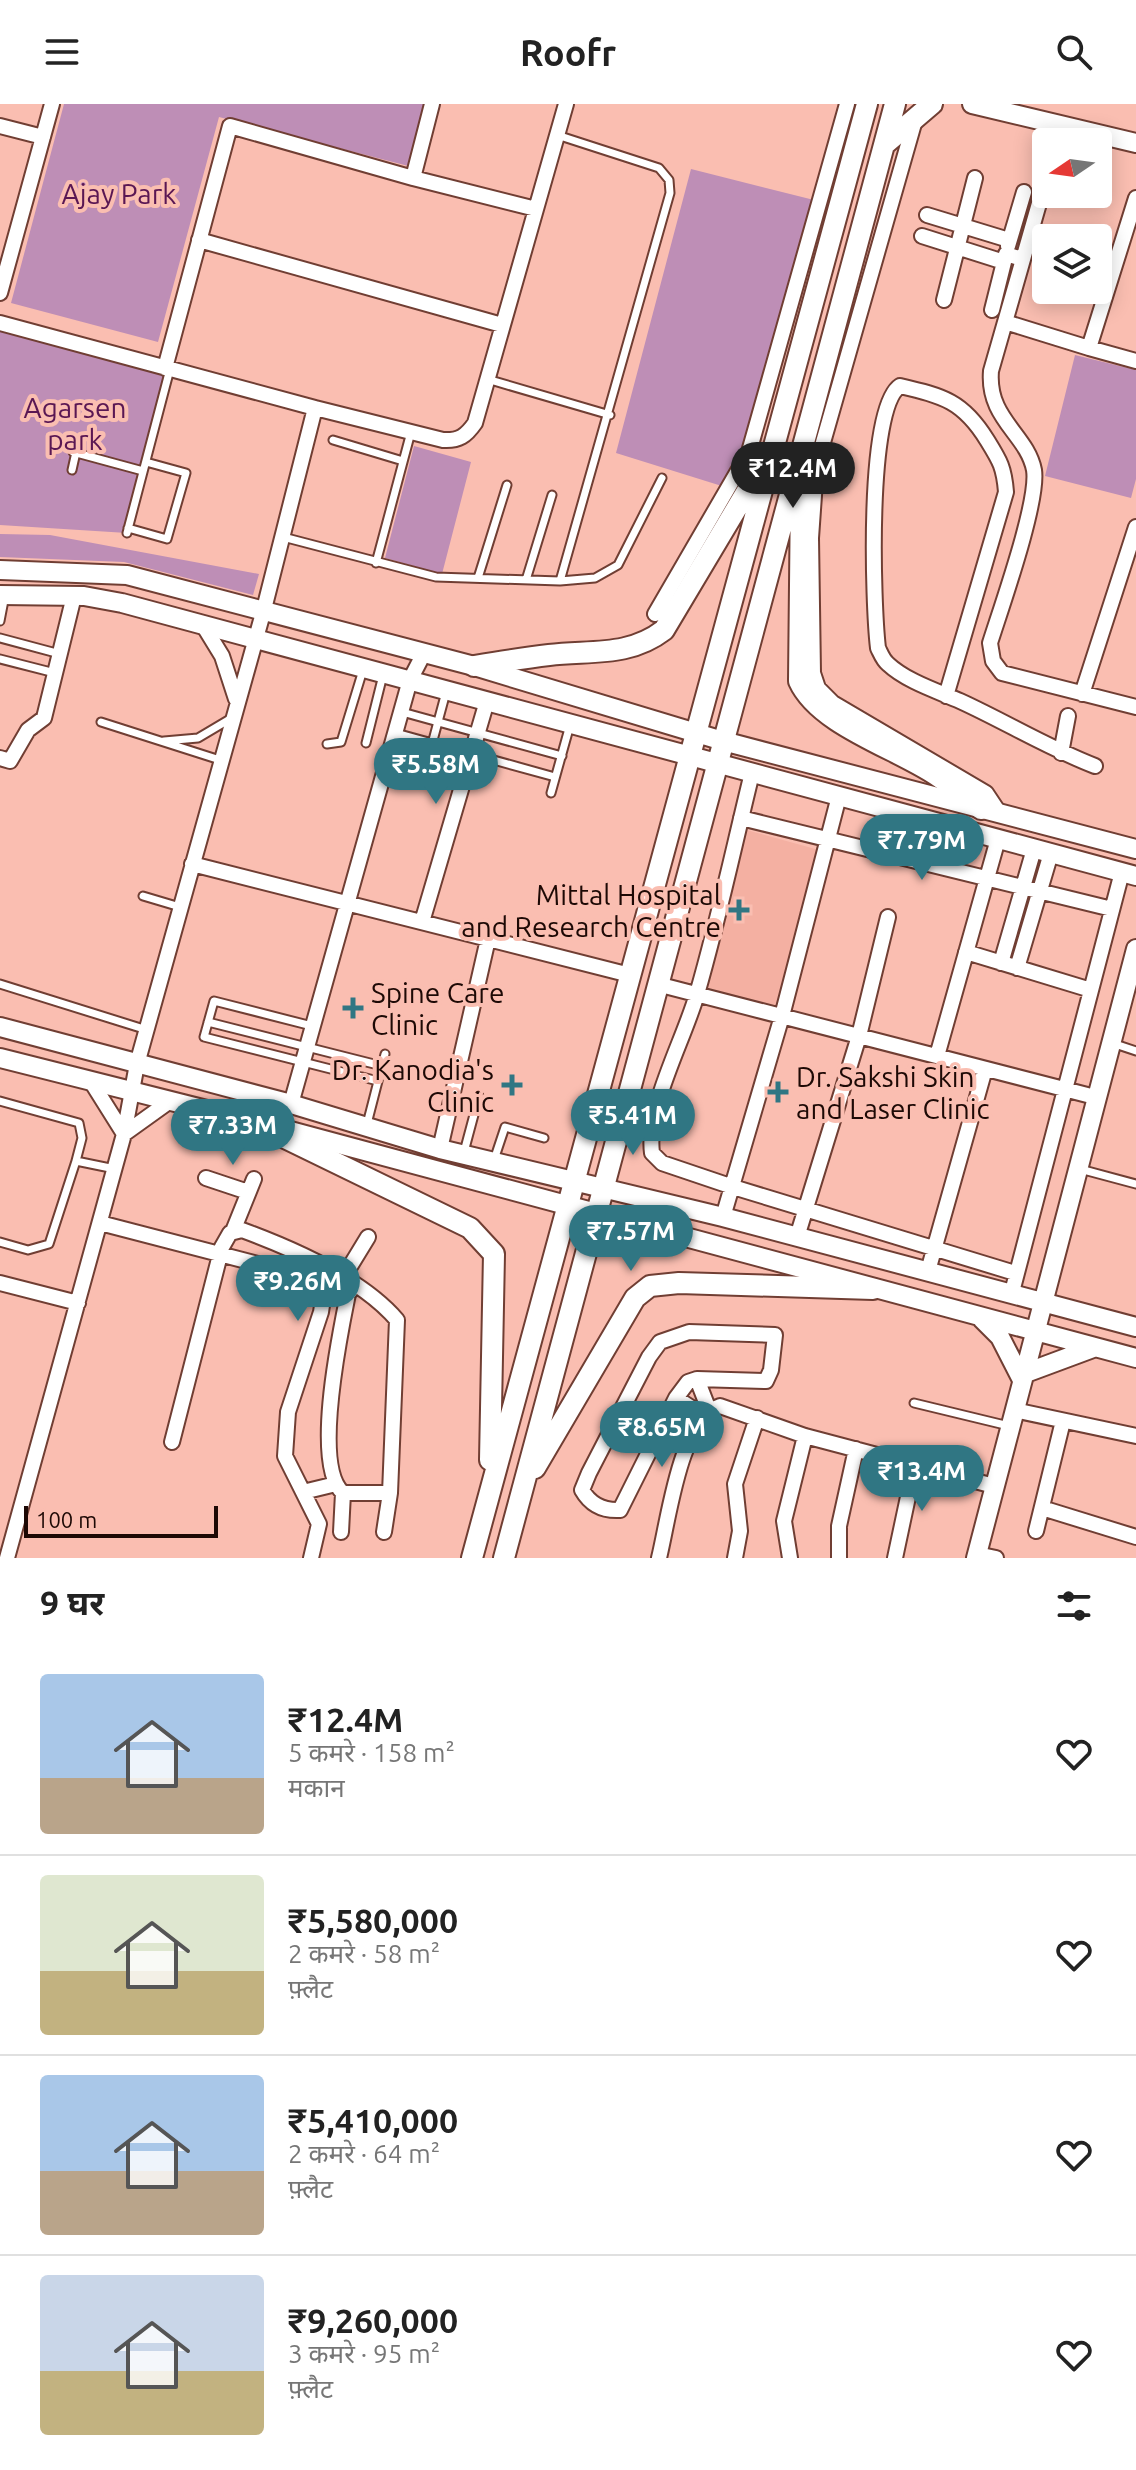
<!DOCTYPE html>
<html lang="hi">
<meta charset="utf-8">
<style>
:root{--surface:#fff;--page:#f6f6f6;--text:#222;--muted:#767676;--line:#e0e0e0;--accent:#307683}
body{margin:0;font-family:Ubuntu,"Noto Sans Devanagari",sans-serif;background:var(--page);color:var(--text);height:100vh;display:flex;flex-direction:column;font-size:30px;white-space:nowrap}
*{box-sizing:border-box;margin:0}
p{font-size:26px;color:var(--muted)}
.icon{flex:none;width:44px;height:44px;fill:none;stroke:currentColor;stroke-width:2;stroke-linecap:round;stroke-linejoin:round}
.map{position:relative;height:1454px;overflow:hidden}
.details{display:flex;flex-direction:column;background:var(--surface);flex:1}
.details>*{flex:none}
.needle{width:52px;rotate:257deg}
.tools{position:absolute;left:1032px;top:24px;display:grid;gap:16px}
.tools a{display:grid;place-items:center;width:80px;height:80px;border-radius:8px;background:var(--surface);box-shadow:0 4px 20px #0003;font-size:40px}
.scale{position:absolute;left:24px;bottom:20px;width:194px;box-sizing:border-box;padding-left:8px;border:4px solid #1d0905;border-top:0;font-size:22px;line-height:28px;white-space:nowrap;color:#1d0905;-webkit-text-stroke:6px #fabeb1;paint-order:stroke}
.price{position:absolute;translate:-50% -68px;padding:0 18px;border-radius:28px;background:var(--accent);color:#fff;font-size:26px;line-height:52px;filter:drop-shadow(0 2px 4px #0008)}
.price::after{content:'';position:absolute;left:50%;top:48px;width:24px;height:18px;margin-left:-12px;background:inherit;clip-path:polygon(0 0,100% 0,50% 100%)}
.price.current{background:#222;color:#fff}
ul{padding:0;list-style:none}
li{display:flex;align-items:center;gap:24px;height:200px;padding:0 40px}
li+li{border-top:2px solid var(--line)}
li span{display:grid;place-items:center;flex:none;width:224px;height:160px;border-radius:8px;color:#555}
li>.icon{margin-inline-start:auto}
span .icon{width:96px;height:96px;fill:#fffc;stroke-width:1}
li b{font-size:34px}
h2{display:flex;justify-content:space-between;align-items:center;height:96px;padding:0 40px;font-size:34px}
header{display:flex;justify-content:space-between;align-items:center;height:104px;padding:0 40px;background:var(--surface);font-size:36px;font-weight:700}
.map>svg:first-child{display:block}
.built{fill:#f4b0a2}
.green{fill:#be8eb6}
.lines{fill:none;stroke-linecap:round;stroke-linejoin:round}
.service-casing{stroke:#703e33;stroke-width:11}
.minor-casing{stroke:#703e33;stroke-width:18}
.tertiary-casing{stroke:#703e33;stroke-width:22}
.secondary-casing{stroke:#703e33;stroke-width:24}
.service{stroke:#fff;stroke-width:7}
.minor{stroke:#fff;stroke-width:14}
.tertiary{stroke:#fff;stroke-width:18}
.secondary{stroke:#fff;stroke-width:20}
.poi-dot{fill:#307683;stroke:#fabeb1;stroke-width:3}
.labels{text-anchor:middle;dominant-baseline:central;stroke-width:8;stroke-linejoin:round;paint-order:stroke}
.park-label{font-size:28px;fill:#5a1753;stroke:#fabeb1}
.poi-label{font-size:28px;fill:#1d0905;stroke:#fabeb1;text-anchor:end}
</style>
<header><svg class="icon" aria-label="menu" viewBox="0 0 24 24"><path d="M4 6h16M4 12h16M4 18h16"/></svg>Roofr<svg class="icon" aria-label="search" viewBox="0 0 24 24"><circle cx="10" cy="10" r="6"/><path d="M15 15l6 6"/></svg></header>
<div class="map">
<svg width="1136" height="1454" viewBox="0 0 1136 1454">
<rect width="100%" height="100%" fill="#fabeb1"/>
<path class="built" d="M743,725l76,21 -41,157 -73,-17z"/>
<path class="green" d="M64,0h368l-16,64 -197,-51 -61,225 -147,-39z
M691,65l123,31 -64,242 -25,45 -109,-34z
M0,223l165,41 -38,165 -127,-8z
M1075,251l61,15v109l-5,19 -86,-22z
M414,342l57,16 -29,112 -57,-16z
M0,430l50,1 209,39 -6,21 -129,-33 -124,-5z"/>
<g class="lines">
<g class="service-casing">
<path id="service" d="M487,275l123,36
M333,336l70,21
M73,348l70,19
M72,366l4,-18
M128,424l39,11 19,-66 -40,-11
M127,429l43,-164
M283,433l153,40 124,4 110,-388 -1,-13 -10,-12 -102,-33
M376,459l35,-131
M478,474l29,-93
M526,476l26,-85
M560,477l35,-3 23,-13 44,-87
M0,517l5,-26
M0,534l60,16
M0,555l55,14
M402,608l160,44
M101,618l119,38
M396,629l159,44
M164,637l34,-3 32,-19
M366,639l17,-68
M327,640l14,-2 22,-72
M432,640l14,-52
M551,689l19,-68
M143,792l37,11
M0,880l147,46
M208,918l174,44
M312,922l-98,-25 -10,36 174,44
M1112,939l24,8
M0,997l79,22 3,15 -6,23
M367,1020l18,-70
M464,1048l15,-56
M494,1056l11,-33 39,11
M1080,1065l56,15
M0,1138l28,8 21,-6 27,-83 39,8
M914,1299l95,23"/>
</g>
<g class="minor-casing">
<path id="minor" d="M915,16l-99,347 -5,71 2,135 5,15 15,15 153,90 14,21
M0,22l43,11
M1057,38l4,-15
M413,74l123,31
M1046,75l-55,192c-4,48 36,63 43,99 5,31 -33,138 -44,173l3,18 9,12 134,34
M1136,94l-47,150 47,13
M927,111l82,25
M922,132l82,26 2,-8 16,5
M199,136l303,85
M1008,142l16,-54
M0,189l52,-189
M944,196l31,-122
M992,206l12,-48
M1005,218l84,26
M0,219l315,85 -52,205 -126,451 -13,70 -117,424
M165,264l65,-242 183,52 19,-74
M315,304l128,32c16,1 23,-4 32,-17l91,-319
M655,510l94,-162 98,-348
M203,521l19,31 14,43
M1082,590l54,-167
M946,592l60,-204c-2,-25 -6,-31 -19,-52 -24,-39 -44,-44 -87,-54 -34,22 -27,220 -22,262 3,6 5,12 10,16 18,17 49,27 72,37 46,21 88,47 135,65
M1061,649l7,-37
M0,654l10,3 18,-31 16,-12 30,-122
M752,669c-18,73 -34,149 -55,221 -13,46 -51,113 -45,159l10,10 71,24 282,86
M741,714l371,91
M192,760l438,111
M422,818l65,-221
M966,848l125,38
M1001,859l33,-114
M1017,864l34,-115
M657,880l438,113
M937,952l61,-217
M92,979l32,51 46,-33
M291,1000l119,-424 14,-27
M440,1045l48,-210
M206,1074l42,14
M723,1113l59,-201 57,-220
M100,1119l212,55 13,8 -4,26 -33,100 -3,44 34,68 -8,34
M233,1127l21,-52
M797,1133l62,-201 29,-119
M928,1167l57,-202
M343,1174l25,-41
M0,1179l78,20
M1012,1188l110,-420
M689,1228l86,3 -4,35 -5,11 -69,-2 -9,3 -12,16 -56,112c-17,1 -30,-6 -38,-20l7,-17 60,-116 11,-15z
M697,1275l12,31
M676,1294l28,18
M1014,1306l122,26
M172,1338l50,-195 8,-14 12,-3c49,18 120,49 155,90l-7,173h-47c-31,-28 -3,-159 5,-199l6,-8
M303,1388l33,-8
M1042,1404l94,29
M1036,1427l27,-110
M341,1428l2,-39
M384,1428l6,-39
M977,1450l19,4
M659,1454c10,-40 21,-138 61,-152l85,30 189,50
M735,1454l5,-27 -5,-47 22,-66
M790,1454l-6,-37 21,-85
M839,1454v-32l17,-77
M895,1454l20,-94"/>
</g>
<g class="tertiary-casing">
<path id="tertiary" d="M972,0l164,39
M0,466l127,5 347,91 249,75 413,108
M0,491l84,1 38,7 1014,273
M0,923l291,77 149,45 283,68 413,110
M0,954l294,74 842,226
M982,1215l18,18 22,43
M1023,1270l70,-26
M976,1454l160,-609"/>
</g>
<g class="secondary-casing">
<path id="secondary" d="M884,41l48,-41
M796,374l5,11 -2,192c20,44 97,67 137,94 15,10 30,22 45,34
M474,562c25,-4 50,-8 75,-11 42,-5 80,2 115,-25l96,-161
M250,1017l220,107 24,26 -4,206
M535,1364l100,-170 15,-12 29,-3 194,6
M472,1454l395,-1454
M504,1454l391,-1454"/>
</g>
<use href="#service" class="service"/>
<use href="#minor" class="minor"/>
<use href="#tertiary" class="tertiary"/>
<use href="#secondary" class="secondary"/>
</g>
<g class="poi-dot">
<path d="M735 794h8v8h8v8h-8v8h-8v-8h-8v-8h8z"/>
<path d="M349 892h8v8h8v8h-8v8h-8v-8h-8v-8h8z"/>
<path d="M508 969h8v8h8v8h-8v8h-8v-8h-8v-8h8z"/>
<path d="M774 976h8v8h8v8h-8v8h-8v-8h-8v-8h8z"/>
</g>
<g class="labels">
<g class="park-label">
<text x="119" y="89">Ajay Park</text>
<text x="75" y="303">Agarsen<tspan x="75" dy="32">park</tspan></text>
</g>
<g class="poi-label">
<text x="721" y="790">Mittal Hospital<tspan x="721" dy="32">and Research Centre</tspan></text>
<text x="371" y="888" text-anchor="start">Spine Care<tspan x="371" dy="32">Clinic</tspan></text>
<text x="494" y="965">Dr. Kanodia's<tspan x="494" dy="32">Clinic</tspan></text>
<text x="796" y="972" text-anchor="start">Dr. Sakshi Skin<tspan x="796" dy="32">and Laser Clinic</tspan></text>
</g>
</g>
</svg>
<div class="tools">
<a><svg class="needle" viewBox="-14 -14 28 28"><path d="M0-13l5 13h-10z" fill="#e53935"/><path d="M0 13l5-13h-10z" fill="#767676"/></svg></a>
<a><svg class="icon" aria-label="layers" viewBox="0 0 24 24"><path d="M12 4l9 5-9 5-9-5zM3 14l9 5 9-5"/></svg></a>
</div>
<div class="scale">100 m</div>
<b class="price current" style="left:793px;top:406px">₹12.4M</b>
<b class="price" style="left:436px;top:702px">₹5.58M</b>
<b class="price" style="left:922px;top:778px">₹7.79M</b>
<b class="price" style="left:633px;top:1053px">₹5.41M</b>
<b class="price" style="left:233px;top:1063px">₹7.33M</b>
<b class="price" style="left:631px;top:1169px">₹7.57M</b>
<b class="price" style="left:298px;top:1219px">₹9.26M</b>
<b class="price" style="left:662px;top:1365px">₹8.65M</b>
<b class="price" style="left:922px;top:1409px">₹13.4M</b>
</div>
<section class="details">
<h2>9 घर<svg class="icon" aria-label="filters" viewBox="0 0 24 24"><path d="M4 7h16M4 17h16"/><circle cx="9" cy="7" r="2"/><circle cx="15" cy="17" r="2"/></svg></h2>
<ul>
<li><span style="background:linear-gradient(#a9c7e8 65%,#b9a48a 0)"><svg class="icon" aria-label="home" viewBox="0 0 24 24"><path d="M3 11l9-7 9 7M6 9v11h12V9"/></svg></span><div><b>₹12.4M</b><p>5 कमरे · 158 m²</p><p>मकान</p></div><svg class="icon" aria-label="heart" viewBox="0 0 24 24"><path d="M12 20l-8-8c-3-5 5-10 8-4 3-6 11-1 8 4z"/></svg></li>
<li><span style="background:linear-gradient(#dfe7d0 60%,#c2b280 0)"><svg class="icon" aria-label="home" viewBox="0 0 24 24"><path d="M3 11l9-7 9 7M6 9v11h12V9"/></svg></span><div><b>₹5,580,000</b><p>2 कमरे · 58 m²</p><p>फ़्लैट</p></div><svg class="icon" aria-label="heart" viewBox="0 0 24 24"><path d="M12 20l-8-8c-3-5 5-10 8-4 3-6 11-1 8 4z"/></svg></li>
<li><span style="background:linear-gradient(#a9c7e8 60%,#b9a48a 0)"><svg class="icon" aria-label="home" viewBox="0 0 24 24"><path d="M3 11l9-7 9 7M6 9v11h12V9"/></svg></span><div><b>₹5,410,000</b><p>2 कमरे · 64 m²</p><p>फ़्लैट</p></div><svg class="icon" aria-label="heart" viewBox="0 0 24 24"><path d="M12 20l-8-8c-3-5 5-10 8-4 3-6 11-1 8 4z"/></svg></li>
<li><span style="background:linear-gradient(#c9d6e8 60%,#c2b280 0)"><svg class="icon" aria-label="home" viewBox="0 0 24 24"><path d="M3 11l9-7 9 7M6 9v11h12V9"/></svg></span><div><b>₹9,260,000</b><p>3 कमरे · 95 m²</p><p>फ़्लैट</p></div><svg class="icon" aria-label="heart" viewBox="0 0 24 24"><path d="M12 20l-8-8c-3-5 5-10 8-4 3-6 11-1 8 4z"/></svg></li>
</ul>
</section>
